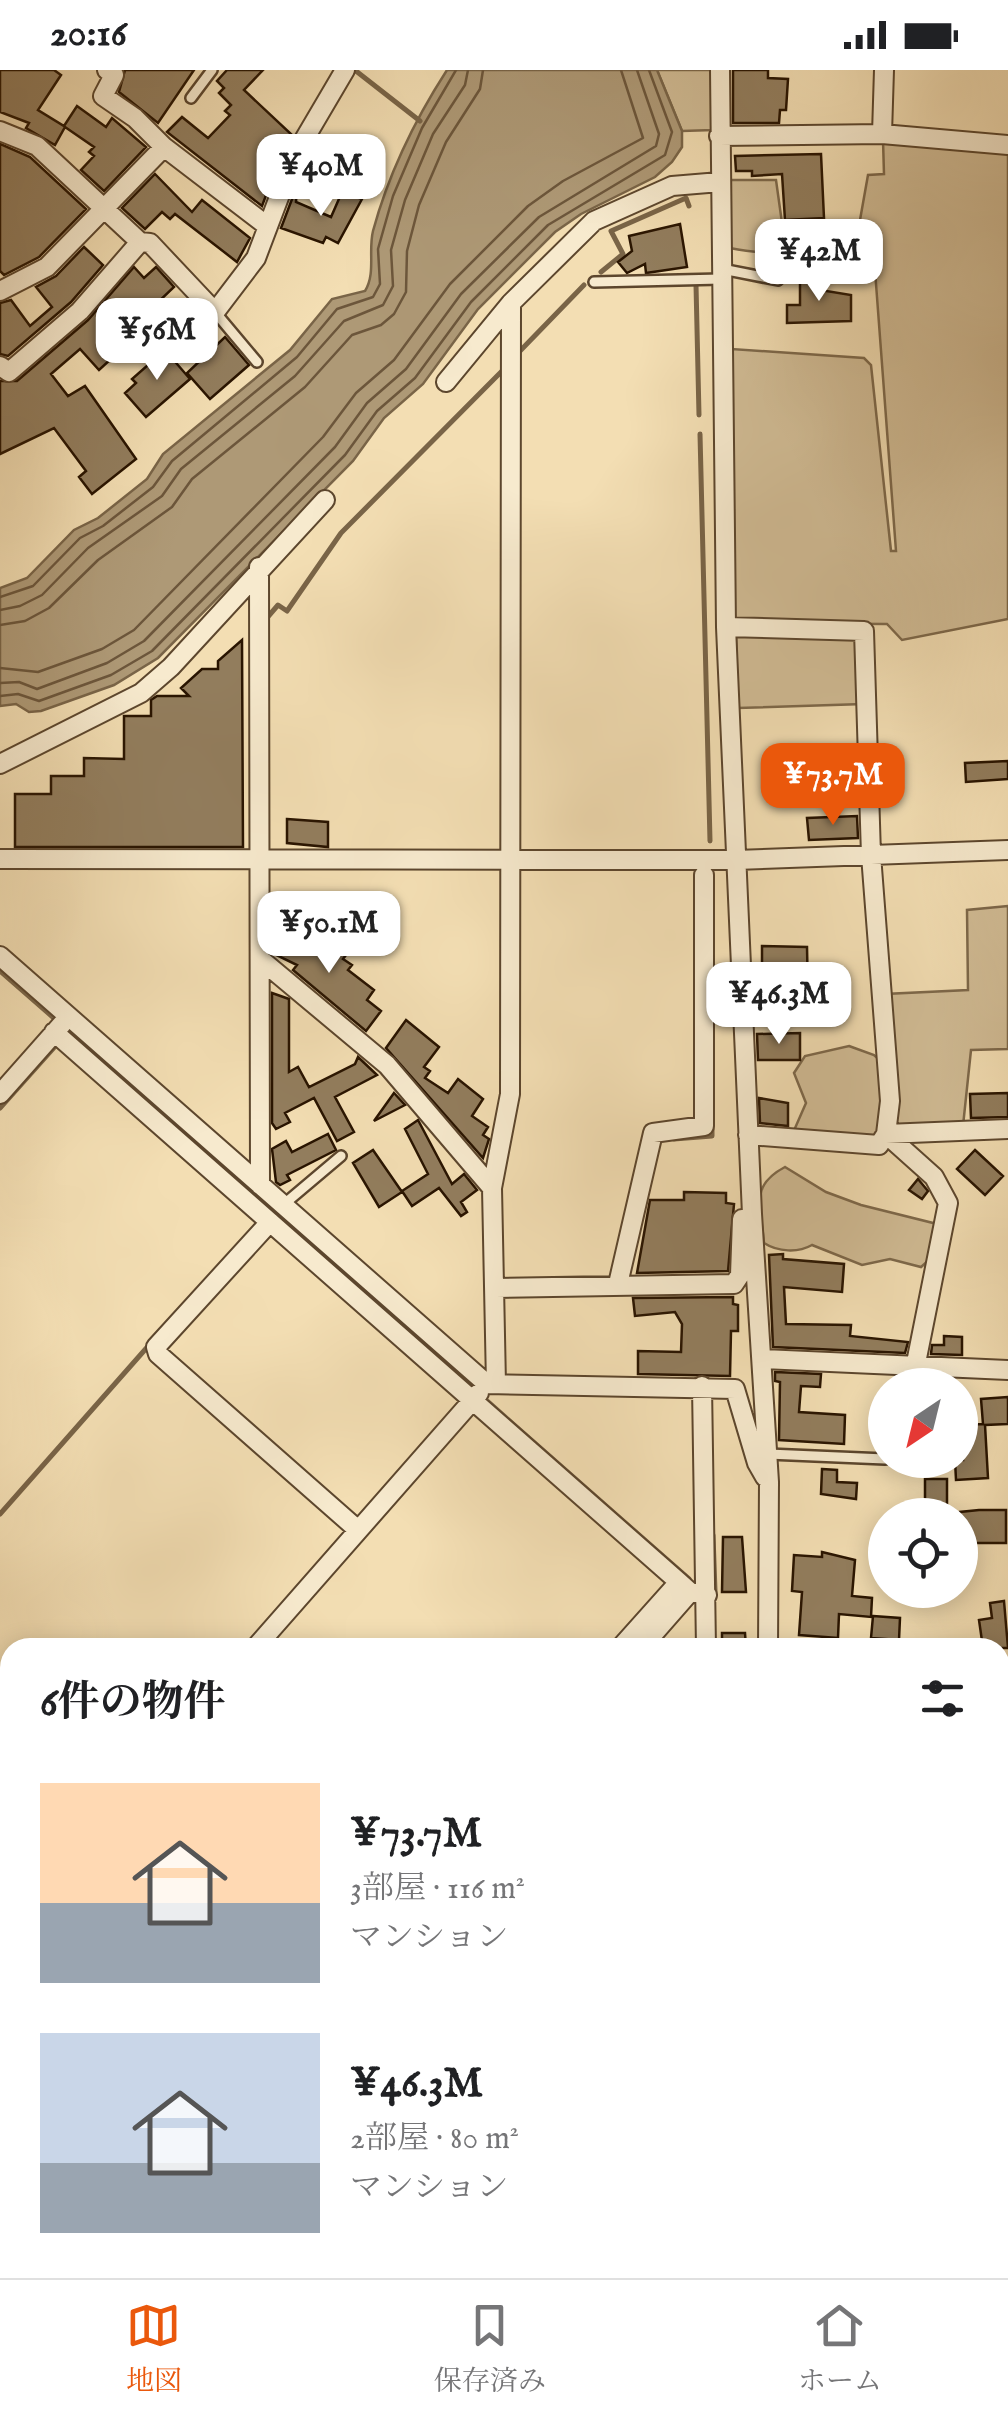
<!DOCTYPE html>
<html lang="ja">
<meta charset="utf-8">
<style>
:root{--surface:#fff;--page:#f6f6f6;--text:#202124;--muted:#757577;--line:#e0e0e0;--accent:#ea580c}
body{margin:0;font-family:"IM FELL English","Noto Serif JP",serif;background:var(--page);color:var(--text);height:100vh;display:flex;flex-direction:column;font-size:38px;white-space:nowrap}
*{box-sizing:border-box;margin:0}
p{font-size:32px;color:var(--muted)}
.icon{flex:none;width:55px;height:55px;fill:none;stroke:currentColor;stroke-width:2;stroke-linecap:round;stroke-linejoin:round}
.map{position:relative;flex:1;overflow:hidden}
.panel{position:absolute;left:0px;top:1568px;width:1010px;height:642px;display:flex;flex-direction:column;background:var(--surface);border-radius:30px 30px 0 0;box-shadow:0 5px 25px #0003}
.panel>*{flex:none}
.needle{width:65px;rotate:215deg}
.controls{position:absolute;left:868px;top:1298px;display:grid;gap:20px}
.controls a{display:grid;place-items:center;width:110px;height:110px;border-radius:50%;background:var(--surface);box-shadow:0 5px 25px #0003;font-size:50px}
.price{position:absolute;translate:-50% -85px;padding:0 22px;border-radius:20px;background:#fff;color:#222;font-size:32px;line-height:65px;filter:drop-shadow(0 2px 5px #0008)}
.price::after{content:'';position:absolute;left:50%;top:60px;width:30px;height:22px;margin-left:-15px;background:inherit;clip-path:polygon(0 0,100% 0,50% 100%)}
.price.current{background:var(--accent);color:#fff}
ul{padding:0;list-style:none}
li{display:flex;align-items:center;gap:30px;height:250px;padding:0 40px}
li span{display:grid;place-items:center;flex:none;width:280px;height:200px;border-radius:0px;color:#555}
li>.icon{margin-inline-start:auto}
span .icon{width:120px;height:120px;fill:#fffc;stroke-width:1}
li b{font-size:42px}
h2{display:flex;justify-content:space-between;align-items:center;height:120px;padding:0 40px;font-size:42px}
.status{display:flex;justify-content:space-between;align-items:center;height:70px;padding:0 50px;background:var(--surface);direction:ltr}
.status svg{height:28px;fill:currentColor}
.tabs{display:flex;justify-content:space-around;align-items:center;height:140px;border-top:2px solid var(--line);background:var(--surface);font-size:28px;color:var(--muted)}
.tabs a{display:grid;justify-items:center;gap:5px}
.tabs .current{color:var(--accent)}
.map>svg:first-child{display:block}
.green{fill:#d1bc95;stroke:#7d684a;stroke-width:2.5}
.water{fill:#ae9976;stroke:#796447;stroke-width:2.5}
.lines{fill:none;stroke-linecap:round;stroke-linejoin:round}
.shore{stroke:#6c563b;stroke-width:2.5}
.stream{stroke:#796447;stroke-width:5}
.building{fill:#927d5d;stroke:#291400;stroke-width:2.5}
.lane-casing{stroke:#5c462d;stroke-width:14}
.street-casing{stroke:#5c462d;stroke-width:22}
.lane{stroke:#f7eace;stroke-width:9}
.street{stroke:#f7eace;stroke-width:18}
</style>
<div class="status"><b>20:16</b><svg viewBox="0 0 49 12"><path d="M0 12V9h3v3zM5 12V6h3v6zM10 12V3h3v9zM15 12V0h3v12zM26 1h20v11H26zM47 4h2v5h-2z"/></svg></div>
<div class="map">
<svg width="1008" height="2208" viewBox="0 0 1008 2208">
<rect width="100%" height="100%" fill="#f3deb3"/>
<filter id="stains"><feTurbulence type="fractalNoise" baseFrequency=".002" numOctaves="4"/><feColorMatrix values="0 0 0 0 .2 0 0 0 0 .09 0 0 0 0 .02 0 0 0 .5 -.17"/></filter>
<radialGradient id="worn" r=".72"><stop offset=".6" stop-color="#630" stop-opacity="0"/><stop offset="1" stop-color="#630" stop-opacity=".3"/></radialGradient>
<path class="green" d="M657,0h56v60l-31,1z
M883,70l125,14v465l-106,21 -15,-16 -146,-1 -8,-7 -1,-267 132,9 7,7 20,186h5l-22,-294c-48,-6 -96,1 -144,-9l-2,-68h48l6,43 78,-3 8,-45 16,-1z
M743,563l110,1 8,7 2,63 -125,4 -2,-72z
M1008,836v143l-37,1 -8,76 -71,4 -7,-136 83,-4 -1,-80z
M849,976l25,9 10,9 3,39 -11,37 -84,-5 14,-32 -12,-30 11,-17z
M785,1097l41,25 35,13 80,20 -12,35 -8,7 -31,-8 -28,6 -50,-20c-14,8 -34,7 -48,-2 -3,-37 -15,-57 21,-76z"/>
<path class="water" d="M447,0h210l25,61v16l-10,15 -17,15 -74,37 -26,18 -77,77 -55,75 -39,34 -31,43 -195,197 -44,27 -73,26 -12,1 -13,-8 -16,2v-118l27,-10 47,-48 24,-12 49,-39 16,-25 127,-104 42,-51 33,-8c11,-18 3,-40 8,-60 16,-59 41,-110 74,-161z"/>
<g class="lines">
<path class="shore" d="M0,527l33,-11 47,-48 23,-12 50,-39 19,-26 125,-104 40,-48 36,-12 7,-13 -2,-35 15,-53 29,-68 34,-58
M0,540l20,-4 22,-11 46,-47 74,-52 19,-27 114,-93 49,-55 39,-16 10,-19 -2,-36 14,-50 28,-66 32,-49 3,-15
M0,555l25,-4 24,-13 49,-48 74,-53 20,-28 113,-92 47,-52 29,-10 13,-11 12,-22 1,-41 12,-46 27,-63 34,-53 3,-19
M0,598l38,4 64,-23 32,-19 189,-193 33,-44 38,-33 56,-76 78,-78 35,-25 80,-43 -22,-68
M0,613l19,-1 18,7 70,-26 37,-22 191,-194 32,-44 39,-34 55,-75 78,-77 117,-71 3,-12 -22,-64
M0,626l18,-2 21,7 72,-26 41,-24 193,-196 32,-44 38,-33 56,-76 77,-77 117,-70 7,-23 -23,-62"/>
<path class="stream" d="M356,1l64,50
M601,202l22,-18 -12,-23 75,-33 3,8
M696,215l3,130
M520,281l64,-66
M700,364l10,407
M266,549l12,-14 9,6 54,-78 164,-165
M0,901l55,48
M65,965l3,-4 204,180
M0,1038l58,-65
M674,1069l38,-3v-11
M283,1150l191,169
M487,1331l202,178
M0,1444l150,-170
M713,1465l2,56
M72,2208l7,-8
M461,2208l3,-3
M815,2208l8,-8"/>
</g>
<path class="building" d="M0,0h54l7,5 -23,35 26,16 13,-20 29,21 6,-9 34,29 -42,44 -23,-21 13,-14 -5,-4 5,-5 -29,-20 -10,18 -29,-17 3,-5 -29,-11z
M125,0h69l-36,53 -39,-31z
M227,0h36l-19,20 47,44 -23,25 9,7 -15,40 -95,-74 15,-15 26,21 22,-23 -5,-4 6,-6 -12,-12 5,-5 -7,-7z
M733,0h35v8l20,1 -2,31h-6l-1,13h-46z
M0,74l30,13 56,52 -47,48 -35,18 -4,-4z
M821,84l3,64 -39,2 -3,-46 -30,2v-5h-16l-1,-15z
M155,104l37,38 10,-12 48,38 -13,24 -62,-48 -5,5 -8,-7 -17,17 -23,-21z
M297,116l-1,16 35,15 11,-25 20,7 -24,44 -12,-6 -3,6 -42,-15z
M680,154l7,43 -41,6 -1,-9 -18,9 -9,-11 14,-11 -3,-15z
M84,177l19,18 -32,37 -63,54 -8,-2v-51l11,-3 19,26 22,-19 -16,-20 20,-11z
M134,197l10,11 12,-11 18,20 -22,21 -5,-6 -36,34 12,12 -24,22 -19,-21 -29,25 17,22 17,-10 51,73 -44,35 -13,-17 7,-6 -32,-43 -54,26v-73h17l71,-61z
M800,204h20v16l31,5v26l-64,2v-18h13z
M225,267l24,28 -39,34 -23,-26z
M165,280l25,29 -44,38 -21,-24 11,-10 -4,-4z
M242,570l1,207h-228v-53h36v-18h33v-18l40,1v-43h27v-16l6,-4h32l-8,-8 21,-19h16v-8z
M1008,691v18l-42,3 -1,-19z
M857,746l1,22 -49,2 -2,-22z
M287,749l41,3v25l-41,-4z
M283,855l19,9 -3,6 20,15 13,-17 17,13 -6,8 9,6 -4,5 26,20 -7,10 14,11 -15,20 -73,-61 4,-5 -25,-12z
M762,876l45,1 1,49 -53,-2 -1,-27h8z
M272,923l17,6v73l9,-5 11,20 46,-23 3,-7 19,18 -42,22 19,35 -17,9 -23,-43 -29,15 5,9 -14,7 -4,-6z
M406,950l33,27 -15,20 6,4 -5,7 23,15 10,-14 25,20 -11,17 16,11 -5,8 6,4 -6,19 -97,-110z
M800,963v27h-42l-1,-26z
M394,1023l11,12 -31,16z
M1008,1023v24l-37,1 -1,-24z
M759,1028l29,5v23l-28,-3z
M418,1050l34,64 12,-10 13,16 -16,12 6,10 -6,4 -22,-28 -27,18 -10,-15 26,-17 -23,-45z
M328,1064l8,16 -49,25 3,5 -10,5 -4,-3 -4,-33 14,-8 6,11z
M373,1080l29,42 -23,15 -26,-44z
M975,1080l28,26 -18,19 -28,-26z
M918,1109l10,12 -6,8 -13,-9z
M684,1122l42,1v10l8,1 -6,67 -91,2 13,-73h34z
M783,1184v5l61,5 -2,28 -58,-5 2,37 65,1 -1,11 58,6 -3,11 -132,-6 -4,-92z
M733,1227v7l5,1v26h-7l-1,45 -92,-2v-23l43,1 1,-28 -7,-12 -40,4 -2,-18z
M944,1266l18,1v18l-31,-1 1,-9h12z
M775,1302l46,2 -1,13 -19,-1 -2,26 46,3 -1,29 -65,-4 1,-58 -5,-1z
M1008,1327v27l-23,1 3,53 -32,2 -1,-20h8l-3,-35 23,-1 -2,-25z
M822,1399l15,1v12l20,1 -1,16 -35,-5z
M925,1409h22v36h-22z
M979,1440h27v33h-46v-31z
M723,1467h19l4,55h-24z
M822,1482l33,8 -3,36 20,2 -1,19 -32,-3 -1,24 -39,-3 3,-43 -10,-1 2,-36 28,2z
M1004,1531l4,47h-25l-4,-28 13,-2 -2,-15z
M873,1546l27,2 -1,22 -28,-2z
M722,1563h23l1,15h-24z"/>
<g class="lines">
<g class="lane-casing">
<path id="lane" d="M191,28l21,-28
M722,199l56,11
M594,212l127,-3
M215,242l42,50
M283,1135l58,-49
M768,1384l117,5
M914,1390l28,1"/>
</g>
<g class="street-casing">
<path id="street" d="M107,0l7,5 -11,21 32,22 29,29
M720,0l6,557 26,587 17,268 -1,166
M0,61l37,15 103,96 10,1 65,69 41,-54 39,-103 50,-85
M882,64l2,-64
M719,66l163,-2 126,11
M0,221l47,-24 117,-120 102,78
M0,296l9,6 71,-61 60,-69
M446,312l65,-79 83,-82 78,-35 48,-4
M259,497l1,618
M726,557l138,4 7,224 19,246 -4,33 48,43 14,26 -33,165
M0,694l141,-71 30,-26 154,-167
M0,789l736,1 272,-10
M0,886l487,428 248,5 22,74 8,14
M260,889l127,106 105,123
M54,962l625,550 11,10 17,3
M0,1024l62,-70
M748,1065l131,10 7,-11 122,-5
M270,1152l-114,125 2,7 200,176
M618,1214l35,-151 51,-7v-251
M496,1218l238,-4 6,-9 2,-56
M763,1289l245,11
M496,1314l-4,-196 18,-94 1,-791
M702,1316l4,262
M255,1578l224,-255
M620,1578l59,-66
M641,1578l49,-56
M1000,1649l8,3
M0,1780l10,9
M1000,1815l8,-8
M0,1868l10,-12
M1000,2009l8,-8
M414,2200l6,8
M991,2200l10,8
M446,2208l10,-8
M572,2208l4,-8
M679,2208l5,-8
M803,2208l7,-8"/>
</g>
<use href="#lane" class="lane"/>
<use href="#street" class="street"/>
</g>
<rect width="100%" height="100%" filter="url(#stains)"/>
<rect width="100%" height="100%" fill="url(#worn)"/>
</svg>
<div class="controls">
<a><svg class="needle" viewBox="-14 -14 28 28"><path d="M0-13l5 13h-10z" fill="#e53935"/><path d="M0 13l5-13h-10z" fill="#757577"/></svg></a>
<a><svg class="icon" aria-label="locate" viewBox="0 0 24 24"><circle cx="12" cy="12" r="6"/><path d="M12 2v4M12 18v4M2 12h4M18 12h4"/></svg></a>
</div>
<b class="price" style="left:321px;top:149px">¥40M</b>
<b class="price" style="left:819px;top:234px">¥42M</b>
<b class="price" style="left:157px;top:313px">¥56M</b>
<b class="price current" style="left:833px;top:758px">¥73.7M</b>
<b class="price" style="left:329px;top:906px">¥50.1M</b>
<b class="price" style="left:779px;top:977px">¥46.3M</b>
<section class="panel">
<h2>6件の物件<svg class="icon" aria-label="filters" viewBox="0 0 24 24"><path d="M4 7h16M4 17h16"/><circle cx="9" cy="7" r="2"/><circle cx="15" cy="17" r="2"/></svg></h2>
<ul>
<li><span style="background:linear-gradient(#ffd9b3 60%,#9aa5b1 0)"><svg class="icon" aria-label="home" viewBox="0 0 24 24"><path d="M3 11l9-7 9 7M6 9v11h12V9"/></svg></span><div><b>¥73.7M</b><p>3部屋 · 116 m²</p><p>マンション</p></div></li>
<li><span style="background:linear-gradient(#c9d6e8 65%,#9aa5b1 0)"><svg class="icon" aria-label="home" viewBox="0 0 24 24"><path d="M3 11l9-7 9 7M6 9v11h12V9"/></svg></span><div><b>¥46.3M</b><p>2部屋 · 80 m²</p><p>マンション</p></div></li>
</ul>
</section>
</div>
<nav class="tabs">
<a class="current"><svg class="icon" aria-label="map" viewBox="0 0 24 24"><path d="M3 6l6-2 6 2 6-2v14l-6 2-6-2-6 2zM9 4v14M15 6v14"/></svg>地図</a>
<a><svg class="icon" aria-label="saved" viewBox="0 0 24 24"><path d="M7 4h10v16l-5-4-5 4z"/></svg>保存済み</a>
<a><svg class="icon" aria-label="home" viewBox="0 0 24 24"><path d="M3 11l9-7 9 7M6 9v11h12V9"/></svg>ホーム</a>
</nav>
